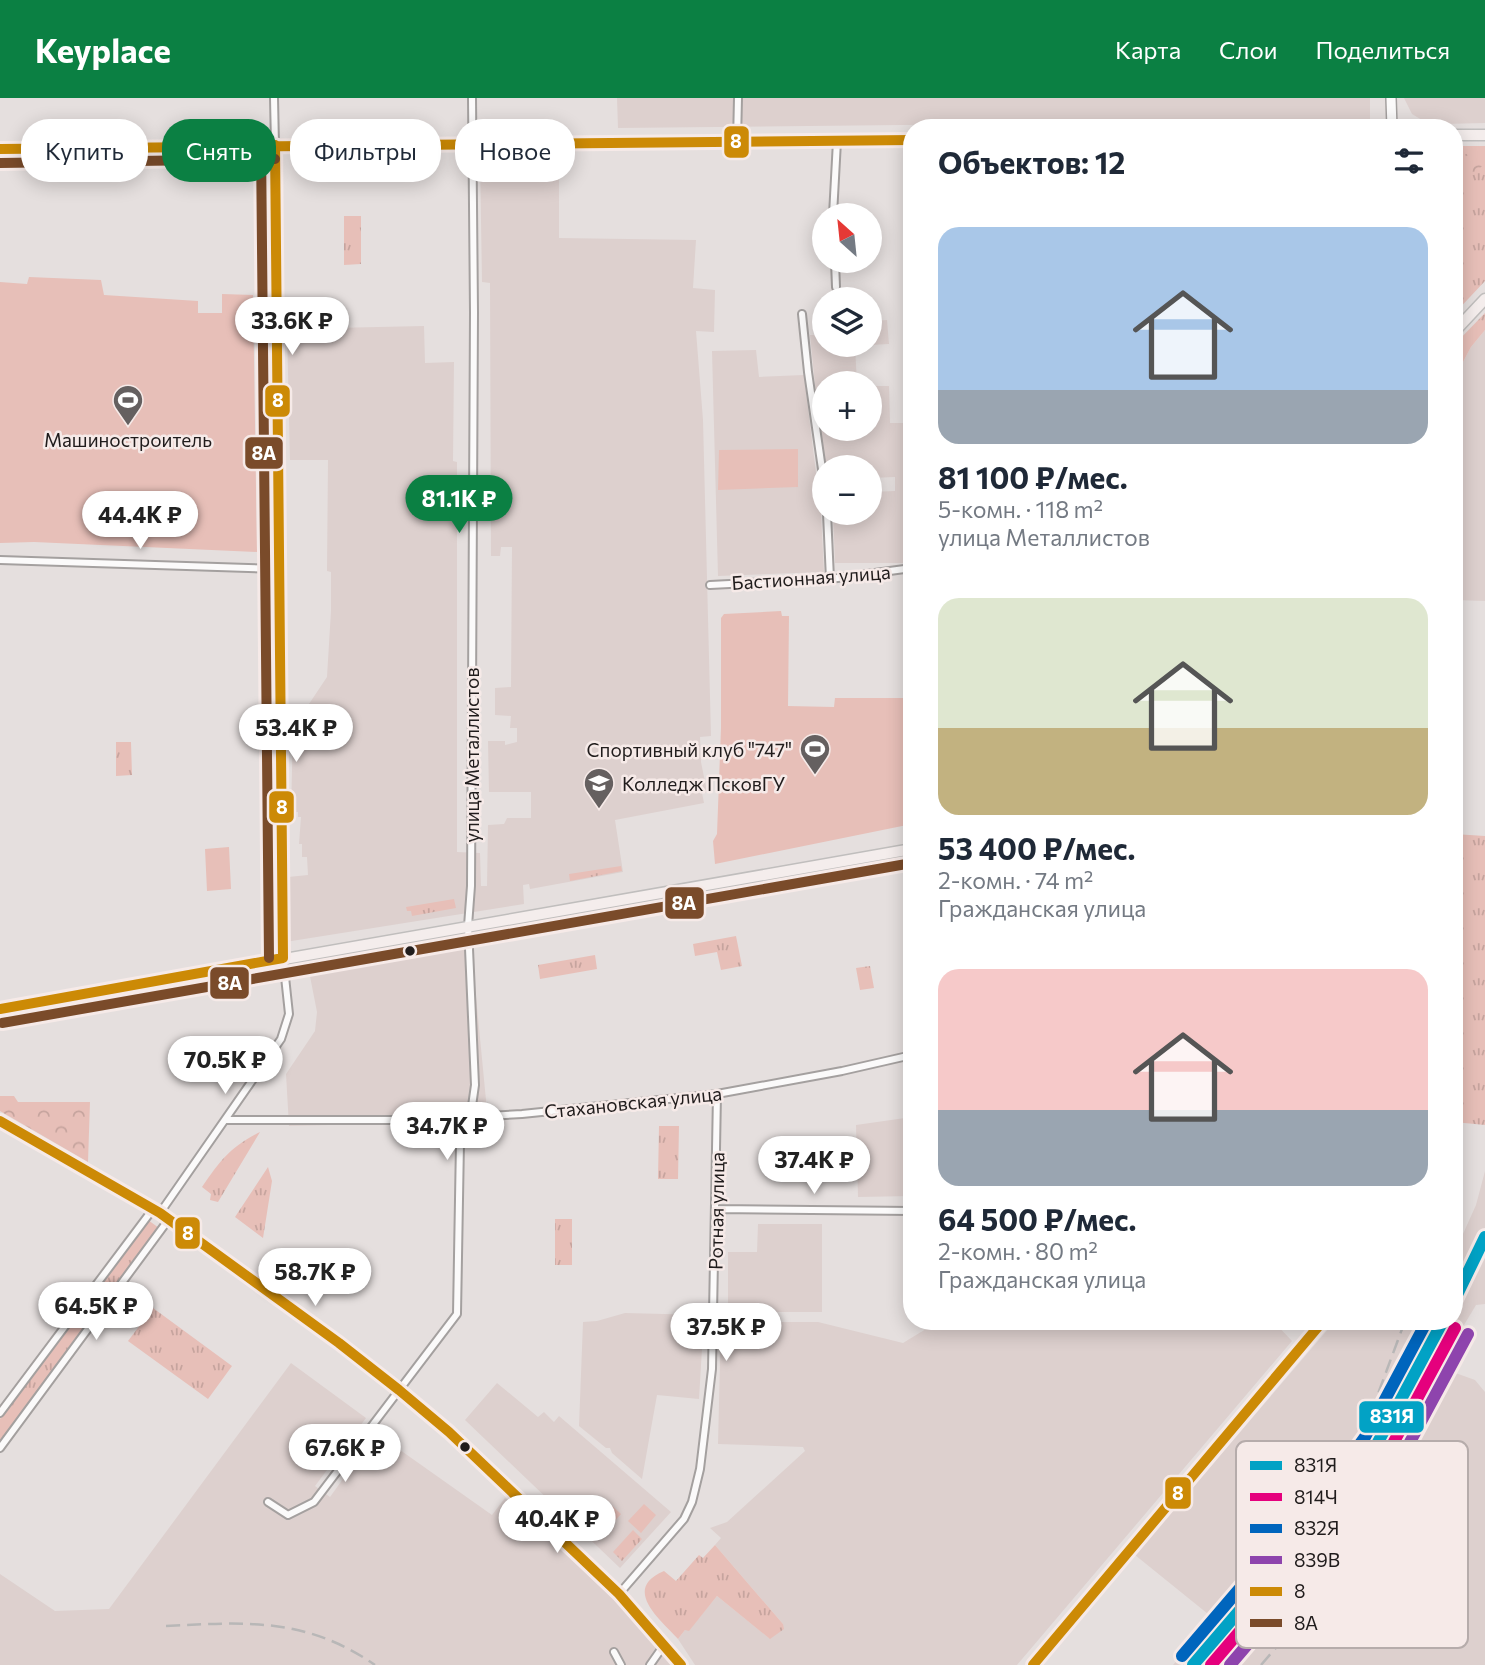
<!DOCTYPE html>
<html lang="ru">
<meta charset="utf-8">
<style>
:root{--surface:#fff;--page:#f2f2f3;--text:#1f2937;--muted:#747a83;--accent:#0b8043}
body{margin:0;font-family:Commissioner,sans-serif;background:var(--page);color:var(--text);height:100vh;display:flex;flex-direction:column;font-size:26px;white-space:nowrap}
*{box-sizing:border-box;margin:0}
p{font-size:23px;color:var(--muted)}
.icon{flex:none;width:38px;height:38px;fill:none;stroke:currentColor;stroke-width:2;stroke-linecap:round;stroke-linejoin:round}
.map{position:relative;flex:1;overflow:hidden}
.drawer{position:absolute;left:903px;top:21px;width:560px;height:1211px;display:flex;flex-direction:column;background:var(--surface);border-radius:28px;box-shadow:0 4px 18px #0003}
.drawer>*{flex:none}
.hud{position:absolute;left:21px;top:21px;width:665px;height:63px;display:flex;gap:14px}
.needle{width:46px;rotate:333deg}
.buttons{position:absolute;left:812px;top:105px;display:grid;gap:14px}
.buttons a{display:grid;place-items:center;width:70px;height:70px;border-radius:50%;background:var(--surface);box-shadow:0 4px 18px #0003;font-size:35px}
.price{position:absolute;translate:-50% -60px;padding:0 16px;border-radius:24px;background:#fff;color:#222;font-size:23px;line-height:46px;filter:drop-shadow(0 2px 4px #0008)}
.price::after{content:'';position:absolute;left:50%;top:42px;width:21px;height:16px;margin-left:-10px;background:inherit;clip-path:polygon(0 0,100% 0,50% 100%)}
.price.on{background:var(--accent);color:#fff}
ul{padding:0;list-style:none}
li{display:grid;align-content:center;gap:14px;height:371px;padding:0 35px}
li span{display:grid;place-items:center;height:217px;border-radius:21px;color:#555}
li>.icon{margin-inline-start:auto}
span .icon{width:126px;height:126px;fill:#fffc;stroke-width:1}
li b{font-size:30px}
h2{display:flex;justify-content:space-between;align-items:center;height:84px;padding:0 35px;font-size:30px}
.tag{padding:0 24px;border-radius:28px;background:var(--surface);box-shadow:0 4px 18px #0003;font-size:24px;line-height:63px}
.tag.on{background:var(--accent);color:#fff}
header{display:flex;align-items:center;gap:42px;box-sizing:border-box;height:98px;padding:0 35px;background:var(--accent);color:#fff}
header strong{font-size:33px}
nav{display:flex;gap:38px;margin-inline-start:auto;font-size:24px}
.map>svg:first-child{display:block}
.built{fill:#ddd0ce}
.grass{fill:url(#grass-tufts)}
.forest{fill:url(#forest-crowns)}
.pitch{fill:#e7bfb8}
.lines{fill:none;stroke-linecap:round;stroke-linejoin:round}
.minor-casing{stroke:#a4a09f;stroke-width:10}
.tertiary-casing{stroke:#a4a09f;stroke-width:11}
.secondary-casing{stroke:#a4a09f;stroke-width:12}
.primary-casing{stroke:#c0bebd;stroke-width:13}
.minor{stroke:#fbfafa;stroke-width:6}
.tertiary{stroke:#fbfafa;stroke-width:8}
.secondary{stroke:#fbfafa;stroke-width:9}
.primary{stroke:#f4edec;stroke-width:10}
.rail{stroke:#b8b7b7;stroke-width:2.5;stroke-dasharray:14 7;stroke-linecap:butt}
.bus-1-casing{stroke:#f6eae8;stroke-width:16}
.bus-2-casing{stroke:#f6eae8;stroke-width:16}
.bus-1{stroke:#cc8a06;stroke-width:10}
.bus-2{stroke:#7a4b2a;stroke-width:10}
.rail-1-casing{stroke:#f6eae8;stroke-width:18}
.rail-2-casing{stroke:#f6eae8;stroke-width:18}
.rail-3-casing{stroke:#f6eae8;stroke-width:18}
.rail-4-casing{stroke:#f6eae8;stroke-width:18}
.rail-1{stroke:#02a2c5;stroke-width:12}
.rail-2{stroke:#e5007d;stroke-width:12}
.rail-3{stroke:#0065bd;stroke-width:12}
.rail-4{stroke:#8e44ad;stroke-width:12}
.bus-dot{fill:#201c1c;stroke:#f6eae8;stroke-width:2.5}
.labels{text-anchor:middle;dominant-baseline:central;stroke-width:5;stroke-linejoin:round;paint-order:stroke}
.poi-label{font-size:19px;fill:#201c1c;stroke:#f6eae8}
.street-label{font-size:19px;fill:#201c1c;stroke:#f6eae8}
.key{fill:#f6eae8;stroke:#b6acab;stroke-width:2}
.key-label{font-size:19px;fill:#201c1c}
.line-badge{stroke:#f6eae8;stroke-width:2.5}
.badge-label{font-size:19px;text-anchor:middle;font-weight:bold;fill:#fff}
</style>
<header>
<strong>Keyplace</strong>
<nav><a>Карта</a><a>Слои</a><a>Поделиться</a></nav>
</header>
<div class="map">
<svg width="1485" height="1567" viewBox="0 0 1485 1567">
<defs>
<pattern id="grass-tufts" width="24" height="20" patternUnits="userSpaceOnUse" patternTransform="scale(1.75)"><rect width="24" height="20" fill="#e7bfb8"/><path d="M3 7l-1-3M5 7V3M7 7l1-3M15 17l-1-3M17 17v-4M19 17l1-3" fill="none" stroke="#c6a49e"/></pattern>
<pattern id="forest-crowns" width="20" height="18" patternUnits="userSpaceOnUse" patternTransform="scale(1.75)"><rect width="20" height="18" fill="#e7bfb8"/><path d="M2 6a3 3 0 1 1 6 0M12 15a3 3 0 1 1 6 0" fill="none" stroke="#c6a49e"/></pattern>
</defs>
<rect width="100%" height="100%" fill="#e5dfde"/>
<path class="built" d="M617,0h753v22l-752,8z
M1404,0h81v25l-41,1 -22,-4 -10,-6z
M559,59v81l137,2 -3,48 22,2 -1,42 -18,-1 7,89 8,316 -11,1 1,25 6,30 -5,1 2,10 -89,17 8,52 -93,17 -1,-5 -6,1 1,19 -245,39 -1,-65 30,-3 -1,-18h-5v-13h-3l2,-27h-3v-5h-7l2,-84 34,-51 4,-66v-39l-4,-1 1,-111h-38l-3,-131 137,-3 1,37 29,-1 -1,99 4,1v390l23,1 1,33h6l1,-61 16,-1 3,-6h24v-26h-42l-1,-51h17v4l12,-3v-14h-7l1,-12 -16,-1v-27l16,-1 1,-140h-11l-1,9h-9l-1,-273 -8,-1 -2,-124z
M887,222l2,24 -19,1v-24z
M1485,232v271l-31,-1v-221l17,-32z
M810,237h14v10h45l-14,1 2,37h-33v46h46v-43h19l1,37h22v135l-7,5h-70l-2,-50h37v-21l25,-1v-14l-25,1v-11h-44l-7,-42z
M756,252l3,27 45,-2 17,139 3,58 -106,4 -6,-225z
M470,836l18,187 -199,5 -3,-52 29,-43 2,-19 -9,-46z
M912,1019v79l-54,1 -2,-72z
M1485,1073v133l-9,1 -21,35 -5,31 25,9 10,12v273h-312l40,-47 -78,-63 200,-234h119v-67l22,-49z
M758,1126h64v88h-94v-60h29z
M625,1215l79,2 -5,84 -42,-4 -15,84 -30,-26 -2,-5h-4l-27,-22 4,-104 14,-1z
M939,1223h334l19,20 -275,324h-322l-17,-26 7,-9h4l28,-34 52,42 14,-14 -68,-79 6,-7 -11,-10 17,-6 78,-71 -2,-4 -85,-3 3,-122h97l85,21z
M291,1265l75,55 -51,68 15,11 46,-64 116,82 13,-17 132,123 35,44h-672v-91l55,37 54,-2z
M497,1285l41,34 6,-5 10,10 5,-6 112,96 -51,56 -155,-148z"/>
<path class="grass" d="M1454,48h31v135l-31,33z
M344,118h17v48l-17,1z
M1485,215v17l-14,17 -17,32v-34z
M1454,598h8l-5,83h-3z
M116,644h15l1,33 -16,1z
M1454,736l31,2v289l-31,-3z
M621,768l1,5 -52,10 -1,-7z
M454,801l2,9 -44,8 -1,-5h-4l-1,-4z
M736,838l6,30 -21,4 -4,-18 -22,4 -2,-12z
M595,857l2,14 -57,10 -2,-14z
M870,868l4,22 -14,2 -4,-22z
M659,1028h20l-1,53h-20z
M260,1034l-42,70 -8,-2 1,-6 -9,-7c19,-27 27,-39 58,-55z
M268,1069l4,14 -9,57 -28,-21z
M555,1121h17v46h-17z
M148,1122l11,8 -159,214v-23z
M153,1210l79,58 -24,33 -80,-58z
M633,1432l9,9 -20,22 -9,-9z
M715,1447l68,79 1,5 -14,10 -53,-43 -28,35 -4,-1 -7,9c-17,-19 -57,-50 -14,-68l12,10 23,-26 4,3z"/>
<path class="forest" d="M1466,56l15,5 3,5 -11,11 -19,1v-18z
M0,998h14l4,6h72l-2,60 -88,-51z"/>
<path class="pitch" d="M29,179l72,3 3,15 94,6v12h24v-19l31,1 4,257 -223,-10 -34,1v-261l27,2z
M798,351v38l-80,3 1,-40z
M781,513l1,5h7l-1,90 46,1 1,-9h74l3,4v122l-197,40 -2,-23 4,-7 4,-106v-110l3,-4z
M229,749l2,42 -24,2 -2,-42z
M609,1405l12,11 -15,17 -13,-11z
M644,1406l12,11 -15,18 -13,-12z"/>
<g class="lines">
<g class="minor-casing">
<path id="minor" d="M274,0l1,47
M737,44l1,-44
M833,117l4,-74
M835,163l1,26
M802,216l6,58 16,111
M827,415l3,66
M0,462l280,9
M710,487l120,-6 82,-11
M225,1022h193l104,-6 195,-20 125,-23 70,-16
M716,1111l196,2
M160,1115l121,-174 8,-25 -6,-56
M0,1315l153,-204
M0,1350l169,-229
M268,1404l20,13 26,-13 143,-188 3,-172 12,-36 3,-21 -7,-159 3,-40 3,-574 -2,-214
M619,1496l65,-75 8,-17 8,-33 12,-100 5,-275
M614,1554l7,13
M650,1567l14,-20"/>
</g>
<g class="tertiary-casing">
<path id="tertiary" d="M275,47l8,813
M0,1023l160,92 179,130 60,47 50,42 170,162 62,71"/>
</g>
<g class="secondary-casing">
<path id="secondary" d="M1391,0l1,30
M1033,1567l290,-344"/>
</g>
<g class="primary-casing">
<path id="primary" d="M1454,37h31
M0,51l283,-4 629,-5
M1454,234l31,-33
M0,911l912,-160"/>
</g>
<use href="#minor" class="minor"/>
<use href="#tertiary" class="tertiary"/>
<use href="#secondary" class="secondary"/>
<use href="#primary" class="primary"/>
<path class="rail" d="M1385,1299l27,-54
M1353,1352l19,-40 33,-89
M1332,1387l24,-43
M166,1528c79,-4 140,-9 209,39
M1261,1567l53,-61"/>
<g class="bus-1-casing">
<path id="bus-1" d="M275,47l8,813
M0,51l912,-9
M0,911l283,-51
M0,1023l160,92 179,130 60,47 50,42 170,162 62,71
M1033,1567l290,-344"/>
</g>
<g class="bus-2-casing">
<path id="bus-2" d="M261,47l8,813
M0,65l275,-4
M2,925l910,-160"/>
</g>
<use href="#bus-1" class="bus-1"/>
<use href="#bus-2" class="bus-2"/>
<g class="rail-1-casing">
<path id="rail-1" d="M1454,1203l31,-64
M1193,1567l160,-187 24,-34 66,-123"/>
</g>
<g class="rail-2-casing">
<path id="rail-2" d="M1211,1567l153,-179 25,-35 66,-123"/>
</g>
<g class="rail-3-casing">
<path id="rail-3" d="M1182,1558l160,-187 23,-32 62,-116"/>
</g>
<g class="rail-4-casing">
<path id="rail-4" d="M1230,1567l146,-171 26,-37 66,-123"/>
</g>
<use href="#rail-1" class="rail-1"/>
<use href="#rail-2" class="rail-2"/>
<use href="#rail-3" class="rail-3"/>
<use href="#rail-4" class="rail-4"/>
</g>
<defs>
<g id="stadium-pin" transform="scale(1.575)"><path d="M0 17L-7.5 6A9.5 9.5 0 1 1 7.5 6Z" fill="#656060" stroke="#f6eae8"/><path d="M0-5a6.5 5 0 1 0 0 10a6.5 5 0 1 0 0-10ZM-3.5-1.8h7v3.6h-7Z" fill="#fff"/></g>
<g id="university-pin" transform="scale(1.575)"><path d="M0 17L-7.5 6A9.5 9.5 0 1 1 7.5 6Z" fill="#656060" stroke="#f6eae8"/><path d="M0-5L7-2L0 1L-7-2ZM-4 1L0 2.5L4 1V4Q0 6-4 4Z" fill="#fff"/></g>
</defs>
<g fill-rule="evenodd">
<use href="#stadium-pin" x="128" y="302"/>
<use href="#stadium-pin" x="815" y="651"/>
<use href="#university-pin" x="599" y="685"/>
</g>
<g class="bus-dot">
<circle cx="410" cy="853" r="6"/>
<circle cx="465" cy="1349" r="6"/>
</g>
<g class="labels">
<g class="poi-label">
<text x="128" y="341">Машиностроитель</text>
<text x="792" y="651" text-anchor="end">Спортивный клуб "747"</text>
<text x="622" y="685" text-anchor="start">Колледж ПсковГУ</text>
</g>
<g class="street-label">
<text transform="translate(811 479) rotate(-4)">Бастионная улица</text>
<text transform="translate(471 657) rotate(-90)">улица Металлистов</text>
<text transform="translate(633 1004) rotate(-6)">Стахановская улица</text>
<text transform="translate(716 1113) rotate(-89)">Ротная улица</text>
</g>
</g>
<rect x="1236" y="1343" width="232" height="207" rx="10" class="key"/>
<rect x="1250" y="1363" width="32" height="9" fill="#02a2c5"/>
<rect x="1250" y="1395" width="32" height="8" fill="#e5007d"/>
<rect x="1250" y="1426" width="32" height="9" fill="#0065bd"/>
<rect x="1250" y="1458" width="32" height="8" fill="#8e44ad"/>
<rect x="1250" y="1489" width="32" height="9" fill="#cc8a06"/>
<rect x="1250" y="1521" width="32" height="8" fill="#7a4b2a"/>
<g class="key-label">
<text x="1294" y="1374">831Я</text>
<text x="1294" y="1406">814Ч</text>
<text x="1294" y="1437">832Я</text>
<text x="1294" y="1469">839В</text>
<text x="1294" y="1500">8</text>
<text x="1294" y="1532">8А</text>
</g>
<g class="line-badge">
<rect x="723" y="27" width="27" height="34" rx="7" fill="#cc8a06"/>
<rect x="264" y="286" width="27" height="34" rx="7" fill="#cc8a06"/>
<rect x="244" y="338" width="40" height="34" rx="7" fill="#7a4b2a"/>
<rect x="268" y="692" width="27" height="34" rx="7" fill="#cc8a06"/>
<rect x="664" y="788" width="41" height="34" rx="7" fill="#7a4b2a"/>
<rect x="209" y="868" width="41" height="34" rx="7" fill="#7a4b2a"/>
<rect x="174" y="1118" width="27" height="34" rx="7" fill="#cc8a06"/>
<rect x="1358" y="1302" width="67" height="34" rx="7" fill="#02a2c5"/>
<rect x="1164" y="1378" width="28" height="34" rx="7" fill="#cc8a06"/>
</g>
<g class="badge-label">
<text x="736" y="50">8</text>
<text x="278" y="309">8</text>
<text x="264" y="362">8А</text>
<text x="282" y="716">8</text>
<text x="684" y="812">8А</text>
<text x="230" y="892">8А</text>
<text x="188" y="1142">8</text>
<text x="1392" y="1325">831Я</text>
<text x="1178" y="1402">8</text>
</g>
</svg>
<div class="buttons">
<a><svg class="needle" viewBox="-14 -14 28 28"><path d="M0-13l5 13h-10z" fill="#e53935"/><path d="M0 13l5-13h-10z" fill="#747a83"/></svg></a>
<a><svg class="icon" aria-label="layers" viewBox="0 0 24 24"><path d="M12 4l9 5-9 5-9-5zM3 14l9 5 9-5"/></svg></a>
<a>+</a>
<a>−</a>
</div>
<b class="price" style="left:292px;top:259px">33.6K ₽</b>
<b class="price on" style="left:459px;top:437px">81.1K ₽</b>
<b class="price" style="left:140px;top:453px">44.4K ₽</b>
<b class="price" style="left:296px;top:666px">53.4K ₽</b>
<b class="price" style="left:225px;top:998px">70.5K ₽</b>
<b class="price" style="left:447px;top:1064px">34.7K ₽</b>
<b class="price" style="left:814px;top:1098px">37.4K ₽</b>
<b class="price" style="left:315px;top:1210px">58.7K ₽</b>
<b class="price" style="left:96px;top:1244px">64.5K ₽</b>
<b class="price" style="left:726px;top:1265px">37.5K ₽</b>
<b class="price" style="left:345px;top:1386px">67.6K ₽</b>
<b class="price" style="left:557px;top:1457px">40.4K ₽</b>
<div class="hud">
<a class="tag">Купить</a>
<a class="tag on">Снять</a>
<a class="tag">Фильтры</a>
<a class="tag">Новое</a>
</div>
<section class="drawer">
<h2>Объектов: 12<svg class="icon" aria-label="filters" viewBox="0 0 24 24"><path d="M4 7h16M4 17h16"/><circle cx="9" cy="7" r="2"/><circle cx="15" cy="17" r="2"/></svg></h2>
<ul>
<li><span style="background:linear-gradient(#a9c7e8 75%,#9aa5b1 0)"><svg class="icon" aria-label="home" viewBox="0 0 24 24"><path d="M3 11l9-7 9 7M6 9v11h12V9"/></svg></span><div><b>81 100 ₽/мес.</b><p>5-комн. · 118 m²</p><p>улица Металлистов</p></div></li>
<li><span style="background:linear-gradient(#dfe7d0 60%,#c2b280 0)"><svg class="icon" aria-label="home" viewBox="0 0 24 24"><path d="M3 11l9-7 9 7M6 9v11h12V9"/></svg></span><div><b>53 400 ₽/мес.</b><p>2-комн. · 74 m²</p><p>Гражданская улица</p></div></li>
<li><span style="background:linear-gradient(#f6c9c9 65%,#9aa5b1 0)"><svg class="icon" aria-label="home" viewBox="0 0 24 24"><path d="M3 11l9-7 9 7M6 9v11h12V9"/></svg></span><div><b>64 500 ₽/мес.</b><p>2-комн. · 80 m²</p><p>Гражданская улица</p></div></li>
</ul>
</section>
</div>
